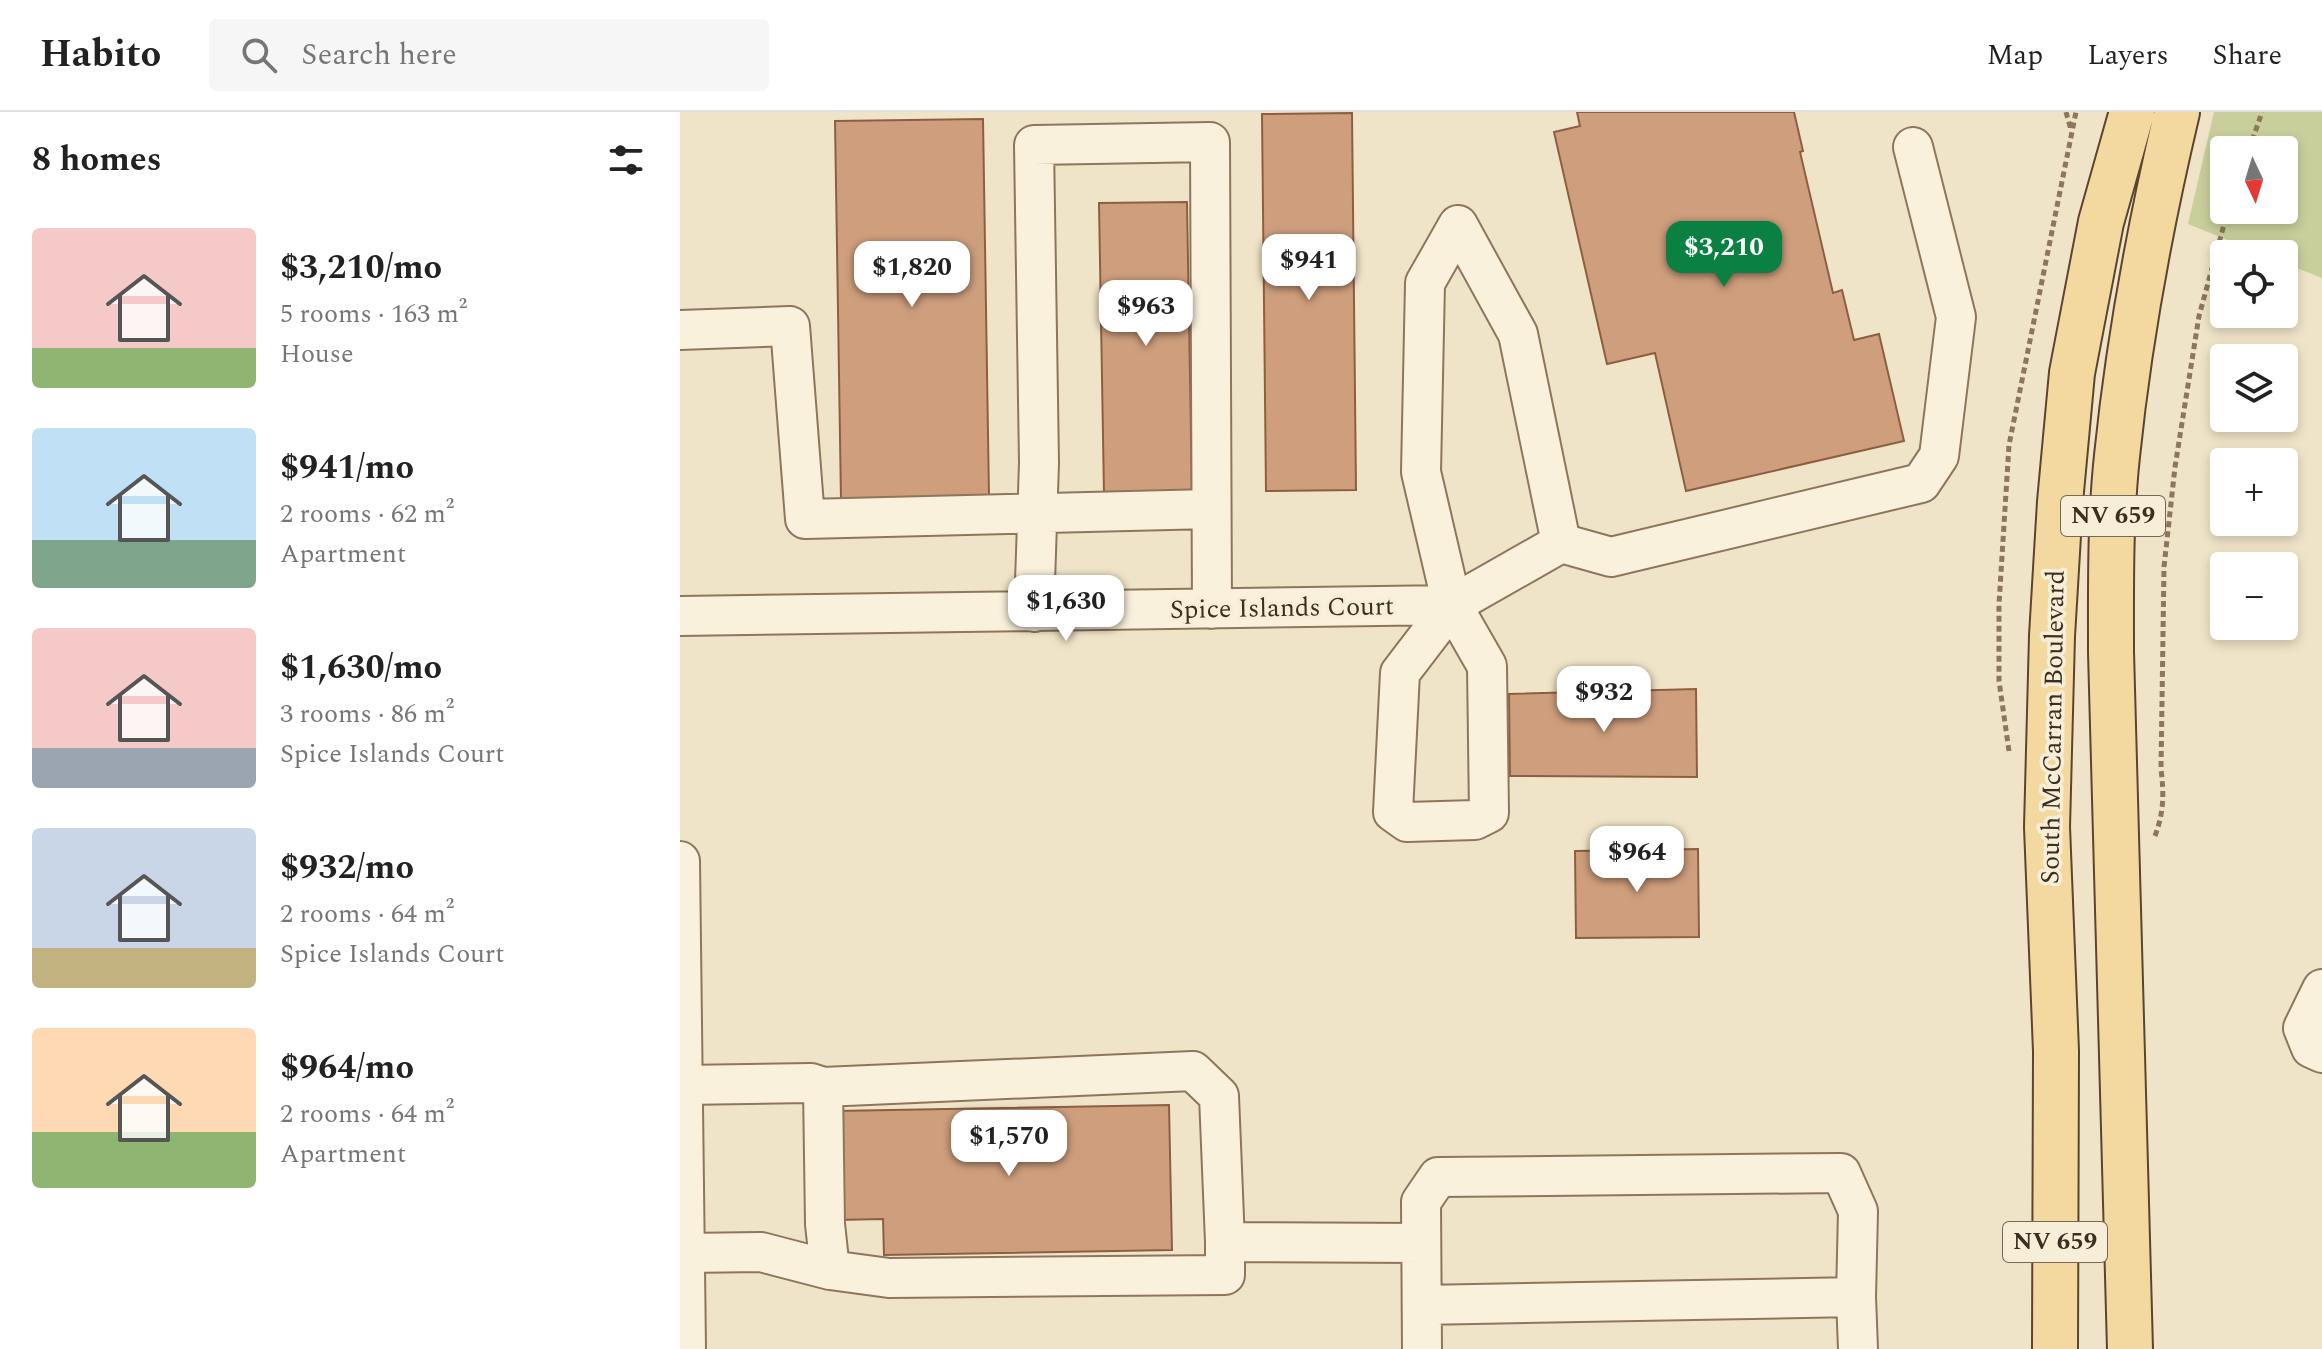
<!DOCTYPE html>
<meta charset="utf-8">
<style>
:root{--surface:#fff;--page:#f6f6f6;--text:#222;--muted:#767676;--line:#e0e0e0;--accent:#0b8043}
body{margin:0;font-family:Spectral,serif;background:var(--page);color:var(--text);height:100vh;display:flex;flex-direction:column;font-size:30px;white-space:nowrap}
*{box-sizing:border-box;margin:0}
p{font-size:26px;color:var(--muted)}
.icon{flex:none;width:44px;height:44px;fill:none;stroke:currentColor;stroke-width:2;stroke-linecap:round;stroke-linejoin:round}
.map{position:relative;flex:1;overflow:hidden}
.details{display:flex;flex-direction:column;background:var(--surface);width:680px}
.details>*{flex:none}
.needle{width:52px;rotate:176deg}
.fabs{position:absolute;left:1530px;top:24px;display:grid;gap:16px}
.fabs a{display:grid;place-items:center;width:88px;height:88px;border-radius:8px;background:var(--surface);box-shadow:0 4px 12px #0003;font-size:40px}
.price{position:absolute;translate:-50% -68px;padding:0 18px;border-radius:16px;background:#fff;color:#222;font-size:26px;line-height:52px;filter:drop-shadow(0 2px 4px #0008)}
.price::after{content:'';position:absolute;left:50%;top:48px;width:24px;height:18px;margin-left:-12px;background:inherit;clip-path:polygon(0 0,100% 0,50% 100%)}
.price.selected{background:var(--accent);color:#fff}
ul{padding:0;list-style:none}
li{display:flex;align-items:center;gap:24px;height:200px;padding:0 32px}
li span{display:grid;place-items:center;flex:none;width:224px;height:160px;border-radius:8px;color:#555}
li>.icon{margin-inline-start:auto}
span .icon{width:96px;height:96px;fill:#fffc;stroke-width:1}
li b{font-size:34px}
h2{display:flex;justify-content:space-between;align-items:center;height:96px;padding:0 32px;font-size:34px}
header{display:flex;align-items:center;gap:48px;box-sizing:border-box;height:112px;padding:0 40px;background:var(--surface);border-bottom:2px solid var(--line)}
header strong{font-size:38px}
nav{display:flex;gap:44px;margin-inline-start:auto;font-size:28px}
.search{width:560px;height:72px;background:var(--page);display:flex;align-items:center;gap:20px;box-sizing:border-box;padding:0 28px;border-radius:8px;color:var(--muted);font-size:30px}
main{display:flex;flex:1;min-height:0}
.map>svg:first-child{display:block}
.green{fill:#c9cf9b;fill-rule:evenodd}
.building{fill:#cf9f7d;stroke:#8d5f41;stroke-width:2}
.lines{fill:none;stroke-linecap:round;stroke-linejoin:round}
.minor-casing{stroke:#8d765c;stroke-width:42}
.major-casing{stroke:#5b4430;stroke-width:48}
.path{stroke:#8d765c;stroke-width:5;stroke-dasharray:6 4;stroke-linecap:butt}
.minor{stroke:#faf1dc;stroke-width:38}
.major{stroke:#f3d9a0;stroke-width:44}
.labels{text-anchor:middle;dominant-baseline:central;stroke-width:7;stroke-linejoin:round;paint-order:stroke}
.shield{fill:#f7eed8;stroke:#756857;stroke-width:2}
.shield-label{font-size:24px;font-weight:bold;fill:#3d2e20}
.street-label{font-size:26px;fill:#3d2e20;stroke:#f7eed8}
</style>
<header>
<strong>Habito</strong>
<div class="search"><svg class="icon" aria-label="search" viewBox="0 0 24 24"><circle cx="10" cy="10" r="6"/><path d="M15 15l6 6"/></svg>Search here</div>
<nav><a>Map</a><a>Layers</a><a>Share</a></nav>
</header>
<main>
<section class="details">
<h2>8 homes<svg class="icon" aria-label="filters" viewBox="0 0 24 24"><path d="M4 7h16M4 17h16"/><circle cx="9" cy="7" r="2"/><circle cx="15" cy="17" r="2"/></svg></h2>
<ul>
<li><span style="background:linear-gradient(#f6c9c9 75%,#8fb573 0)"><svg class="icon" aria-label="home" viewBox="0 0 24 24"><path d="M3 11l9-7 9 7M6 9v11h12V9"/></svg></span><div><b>$3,210/mo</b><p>5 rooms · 163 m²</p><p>House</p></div></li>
<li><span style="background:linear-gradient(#bfe0f5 70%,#7fa58c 0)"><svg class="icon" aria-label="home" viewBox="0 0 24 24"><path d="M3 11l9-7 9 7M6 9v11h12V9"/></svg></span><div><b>$941/mo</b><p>2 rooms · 62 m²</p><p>Apartment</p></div></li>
<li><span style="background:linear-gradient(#f6c9c9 75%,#9aa5b1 0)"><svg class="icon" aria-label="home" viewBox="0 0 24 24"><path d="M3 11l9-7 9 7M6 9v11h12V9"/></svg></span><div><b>$1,630/mo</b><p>3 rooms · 86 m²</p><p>Spice Islands Court</p></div></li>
<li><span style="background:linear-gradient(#c9d6e8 75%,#c2b280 0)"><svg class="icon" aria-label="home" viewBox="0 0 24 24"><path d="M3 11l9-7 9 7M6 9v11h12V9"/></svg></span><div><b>$932/mo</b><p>2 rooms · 64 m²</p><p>Spice Islands Court</p></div></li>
<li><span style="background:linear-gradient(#ffd9b3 65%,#8fb573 0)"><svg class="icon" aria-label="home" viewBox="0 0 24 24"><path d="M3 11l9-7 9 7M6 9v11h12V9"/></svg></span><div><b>$964/mo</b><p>2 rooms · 64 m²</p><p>Apartment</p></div></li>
</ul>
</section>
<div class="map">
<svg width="1642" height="1237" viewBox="0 0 1642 1237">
<rect width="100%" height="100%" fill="#f0e4c8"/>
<path class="green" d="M1534,0h108v166l-38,-15v-9h-22l-74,-30zM1544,38h60v60h-60z"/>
<path class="building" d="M897,0h217l9,39 -3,1 33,141 9,-3 12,50 25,-6 25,107 -218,50 -31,-138 -48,11 -53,-232 26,-6z
M672,1l4,377 -90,1 -4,-377z
M303,7l6,378 -148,3 -6,-379z
M507,90l5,291 -88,1 -5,-291z
M1016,577l1,88 -187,-1 -1,-82z
M1018,737l1,88 -123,1 -1,-87z
M489,993l3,145 -288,5 -1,-36 -46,1 -2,-109z"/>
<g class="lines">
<g class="minor-casing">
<path id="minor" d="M778,113l-33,58 -4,189 31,133 35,61 2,147 -14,7 -68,2 -14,-10 7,-139 52,-68 109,-62
M778,113l60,109 43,209 50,14 310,-74 18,-27 17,-139 -43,-170
M0,218l110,-4 15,193 406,-10
M354,500l5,-149 -5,-318 176,-3 2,467
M0,504l772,-11
M0,749l6,488
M1642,877l-19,39 8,20 11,5
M3,973l128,-2 12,4 2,137 5,46 -69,-18 -77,1
M143,975l370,-16 26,25 6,146
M150,1158l59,8 336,-3v-33l196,1
M742,1193l434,-8
M742,1237l-1,-147 17,-25 403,-4 17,38 -2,86 2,52"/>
</g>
<g class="major-casing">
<path id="major" d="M1375,1237l1,-298 -9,-224 5,-191 8,-134 12,-129 29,-151 31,-110
M1450,1237l-19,-697c0,-65 -1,-131 6,-196 12,-117 33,-230 60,-344"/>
</g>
<path class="path" d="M1386,0l5,18
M1569,38l13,-38
M1329,639l-10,-70v-77l10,-159 67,-333
M1475,724c9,-24 9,-42 6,-67l3,-202 11,-100 24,-151 29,-106"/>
<use href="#minor" class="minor"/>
<use href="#major" class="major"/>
</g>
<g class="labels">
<g class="shield">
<rect x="1381" y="384" width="104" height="40" rx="6"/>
<rect x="1323" y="1110" width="104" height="40" rx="6"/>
</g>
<g class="shield-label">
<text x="1433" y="404">NV 659</text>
<text x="1375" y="1130">NV 659</text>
</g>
<g class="street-label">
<text transform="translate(602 496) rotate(-1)">Spice Islands Court</text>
<text transform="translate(1373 615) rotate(-89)">South McCarran Boulevard</text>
</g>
</g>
</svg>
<div class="fabs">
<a><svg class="needle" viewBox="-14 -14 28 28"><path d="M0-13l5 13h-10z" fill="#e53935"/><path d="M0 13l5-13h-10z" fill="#767676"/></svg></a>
<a><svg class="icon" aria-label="locate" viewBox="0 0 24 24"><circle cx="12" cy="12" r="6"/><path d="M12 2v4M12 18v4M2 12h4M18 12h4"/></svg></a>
<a><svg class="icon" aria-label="layers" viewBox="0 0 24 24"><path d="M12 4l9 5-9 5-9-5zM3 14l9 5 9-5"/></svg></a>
<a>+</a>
<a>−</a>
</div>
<b class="price selected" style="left:1044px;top:177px">$3,210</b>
<b class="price" style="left:629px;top:190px">$941</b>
<b class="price" style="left:232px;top:197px">$1,820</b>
<b class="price" style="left:466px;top:236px">$963</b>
<b class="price" style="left:386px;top:531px">$1,630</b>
<b class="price" style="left:924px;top:622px">$932</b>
<b class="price" style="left:957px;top:782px">$964</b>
<b class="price" style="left:329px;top:1066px">$1,570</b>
</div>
</main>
